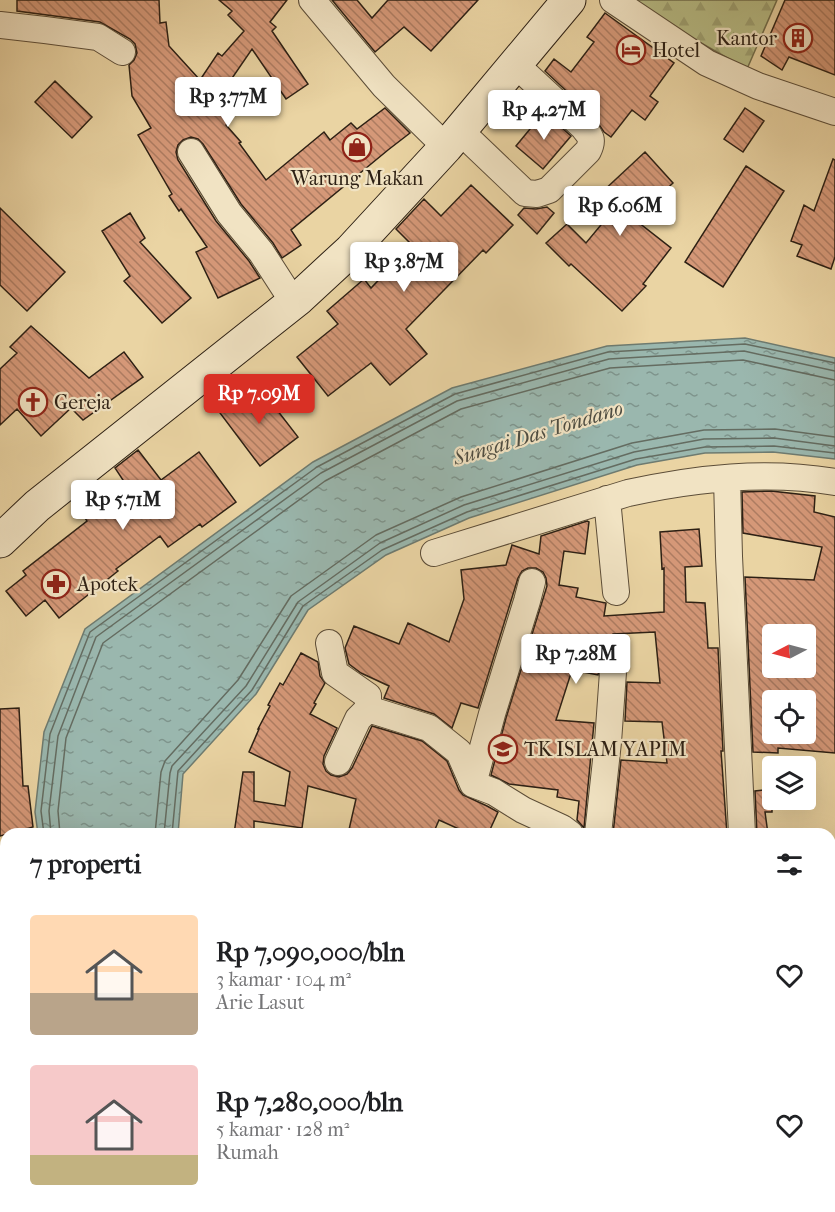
<!DOCTYPE html>
<html lang="id">
<meta charset="utf-8">
<style>
:root{--surface:#fff;--page:#f6f6f6;--text:#202124;--muted:#757577;--accent:#d93025}
body{margin:0;font-family:"IM FELL French Canon",serif;background:var(--page);color:var(--text);height:100vh;display:flex;flex-direction:column;font-size:22px;white-space:nowrap}
*{box-sizing:border-box;margin:0}
p{font-size:20px;color:var(--muted)}
.icon{flex:none;width:33px;height:33px;fill:none;stroke:currentColor;stroke-width:2;stroke-linecap:round;stroke-linejoin:round}
.map{position:relative;flex:1;overflow:hidden}
.sheet{position:absolute;left:0px;top:828px;width:836px;height:384px;display:flex;flex-direction:column;background:var(--surface);border-radius:18px 18px 0 0;box-shadow:0 6px 24px #0002}
.sheet>*{flex:none}
.needle{width:39px;rotate:264deg}
.controls{position:absolute;left:762px;top:624px;display:grid;gap:12px}
.controls a{display:grid;place-items:center;width:54px;height:54px;border-radius:6px;background:var(--surface);box-shadow:0 6px 24px #0002;font-size:30px}
.price{position:absolute;translate:-50% -51px;padding:0 14px;border-radius:6px;background:#fff;color:#222;font-size:20px;line-height:39px;filter:drop-shadow(0 2px 3px #0008)}
.price::after{content:'';position:absolute;left:50%;top:36px;width:18px;height:14px;margin-left:-9px;background:inherit;clip-path:polygon(0 0,100% 0,50% 100%)}
.price.on{background:var(--accent);color:#fff}
ul{padding:0;list-style:none}
li{display:flex;align-items:center;gap:18px;height:150px;padding:0 30px}
li span{display:grid;place-items:center;flex:none;width:168px;height:120px;border-radius:6px;color:#555}
li>.icon{margin-inline-start:auto}
span .icon{width:72px;height:72px;fill:#fffc;stroke-width:1}
li b{font-size:26px}
h2{display:flex;justify-content:space-between;align-items:center;height:72px;padding:0 30px;font-size:26px}
.map>svg:first-child{display:block}
.forest{fill:url(#forest-firs);stroke:#726e4c;stroke-width:1.5}
.water{fill:url(#water-ripples);stroke:#6e7b70;stroke-width:1.5}
.lines{fill:none;stroke-linecap:round;stroke-linejoin:round}
.shore{stroke:#646c61;stroke-width:1.5}
.building{fill:url(#building-back-hatch);stroke:#2d2014;stroke-width:1.5;fill-rule:evenodd}
.minor-casing{stroke:#5c4d38;stroke-width:28}
.secondary-casing{stroke:#2d2014;stroke-width:35}
.minor{stroke:#f1e3c3;stroke-width:26}
.secondary{stroke:#f1e3c3;stroke-width:33}
.labels{text-anchor:middle;dominant-baseline:central;stroke-width:4.5;stroke-linejoin:round;paint-order:stroke}
.poi-label{font-size:20px;fill:#2d2014;stroke:#f1e3c3;text-anchor:start}
.water-label{font-size:21px;font-style:italic;fill:#4e4d42;stroke:#f1e3c3}
</style>
<div class="map">
<svg width="835" height="1212" viewBox="0 0 835 1212">
<defs>
<pattern id="forest-firs" width="22" height="20" patternUnits="userSpaceOnUse" patternTransform="scale(1.5)"><rect width="22" height="20" fill="#b7bc85"/><path d="M5 1l3.5 6h-7zM16 11l3.5 6h-7z" fill="#9ea172"/></pattern>
<pattern id="water-ripples" width="26" height="14" patternUnits="userSpaceOnUse" patternTransform="scale(1.5)"><rect width="26" height="14" fill="#9ab7ae"/><path d="M2 4q2-2 4 0t4 0M15 11q2-2 4 0t4 0" fill="none" stroke="#7e948c"/></pattern>
<pattern id="building-back-hatch" width="6" height="6" patternUnits="userSpaceOnUse" patternTransform="scale(1.5)"><rect width="6" height="6" fill="#d59878"/><path d="M-1 5l2 2M0 0l6 6M5-1l2 2" fill="none" stroke="#ad7c61"/></pattern>
</defs>
<rect width="100%" height="100%" fill="#ead4a3"/>
<filter id="stains"><feTurbulence type="fractalNoise" baseFrequency=".00333" numOctaves="4"/><feColorMatrix values="0 0 0 0 .2 0 0 0 0 .09 0 0 0 0 .02 0 0 0 .5 -.17"/></filter>
<radialGradient id="worn" r=".72"><stop offset=".6" stop-color="#630" stop-opacity="0"/><stop offset="1" stop-color="#630" stop-opacity=".3"/></radialGradient>
<path class="forest" d="M625,0h152l-30,69z"/>
<path class="water" d="M745,338l90,20v101l-62,-7 -68,1 -68,12 -168,53 -83,37 -78,55 -52,84 -73,80 -5,60h-140l-3,-22 9,-80 41,-103 228,-167 139,-74 155,-42z
M255,1206h121v6h-119z"/>
<g class="lines">
<path class="shore" d="M44,834l-3,-23 9,-77 40,-102 227,-165 138,-73 153,-42 137,-8 90,19
M51,834l-2,-23 9,-75 38,-99 225,-164 136,-72 152,-42 135,-8 91,20
M60,834l-2,-23 8,-73 37,-95 222,-162 136,-72 149,-41 133,-8 92,20
M155,834l6,-62 4,-11 73,-81 53,-84 85,-61 85,-38 171,-54 72,-13 71,-1 60,8
M164,834l6,-61 2,-7 74,-80 52,-84 82,-59 84,-38 170,-53 70,-13 70,-1 61,8
M172,834l6,-63 74,-81 51,-84 79,-56 85,-38 169,-53 69,-12 69,-1 61,7"/>
</g>
<path class="building" d="M17,0h142l1,23 6,-1 3,24 31,34 18,-27 4,3 22,-25 -16,-16 4,-4 -13,-11h68l-17,22 6,5 -4,4 36,53 -22,15 -34,-50 -37,54 16,17 -5,5 15,17 -2,1 27,37 58,-48 6,8 21,-17 6,6 28,-21 25,25 -22,17 -97,80 10,15 -19,13 -9,-15 -32,-39 -38,-60 -5,-5 -7,-2 -8,3 -5,5 -2,7 2,8 38,61 33,40 11,17 -42,20 -22,-46 11,-5 -26,-38 -2,2 -10,-15 3,-2 -34,-59 13,-7 -19,-32 -3,-31 5,-5 3,-7 -2,-9 -5,-5 -30,-17 -83,-11z
M332,0h25l15,18 16,-18h90l-47,51 -27,-24 -29,25z
M785,0h50v75l-46,-18 -7,13 -21,-14z
M605,13l69,50 -24,33 8,6 -13,18 -13,-10 -21,27 -7,-5 -11,-16 -48,-45 9,-12 17,13 23,-30 -7,-5z
M55,81l37,36 -20,21 -37,-36z
M745,108l19,13 -21,31 -19,-13z
M544,112l27,24 -28,33 -27,-23z
M645,152l28,31 -37,34 3,3 -1,2 33,26 -28,36 3,2 -24,25 -51,-47 -2,2 -23,-23 21,-19 19,19 29,-35 -15,-14z
M833,159l2,1v97l-4,12 -34,-13 5,-11 -11,-4 13,-36 10,6z
M746,166l38,25 -61,96 -38,-25z
M471,185l42,40 -27,28 -3,-3 -77,79 21,25 -37,31 -19,-22 -43,33 -31,-39 41,-33 -11,-13 37,-32 7,9 41,-43 -16,-16 28,-30 17,17z
M547,207l7,6 -17,21 -19,-19 6,-7 12,1z
M0,208l65,64 -38,39 -27,-26z
M130,213l15,25 -5,4 51,56 -29,25 -38,-42 6,-5 -28,-45z
M31,326l58,52 35,-26 19,25 -60,43 -12,-12 -30,28 -24,-27 -17,16v-56l17,-16 -7,-6z
M257,384l41,53 -38,29 -40,-53z
M138,450l23,30 38,-28 37,50 -34,25 -2,-3 -32,23 -8,-11 -44,33 2,2 -59,47 -14,-18 -19,16 -20,-25 20,-16 -3,-4 64,-50 -2,-3 42,-32 -12,-18z
M771,491l44,5 -1,16 21,5v236l-57,-5v5l-25,-1 -8,-175 69,3 8,-33 -79,-14 -1,-41zM772,634h34v34h-34zM772,700h34v34h-34z
M587,521l2,1 -4,32 -21,-3 -5,34 19,3 -2,9 30,6 -2,13 60,-4v-44l-2,1 -2,-37 39,-3 3,37 -17,1 1,35 19,1 3,45h10l5,103h-2l6,83h-114l8,-74 46,3 -5,-41 -37,-1 2,-39 33,1 -5,-51 -42,2 -4,24 -8,5 -3,12 -26,-5 -16,50 38,3 -10,105 -7,-8 2,-19 -22,-4 1,-7 -49,-6 -18,-9 15,-57 41,-132 -1,-8 -3,-6 -7,-4h-8l-6,3 -4,7 -40,130 -17,-5 -9,25 -18,-14 -50,-16 5,-12 -28,-13 -12,-9 -4,-16 9,-22 45,18 9,-21 41,19 15,-43 -3,-29 45,-5 6,-20 27,9 2,-18z
M301,653l17,9 2,14 5,7 -11,20 2,1 -6,10 27,14 -13,28 -1,8 3,7 5,4 8,2 8,-3 5,-6 20,-42 50,15 25,20 12,29 4,5 24,11 11,6 -10,22h-18l-31,-14 -6,14h-85l8,-35 -48,-13 -6,42 -48,-7v13h-20l9,-62h11v29l31,5 5,-34 -41,-20 10,-23h-1l12,-23 -2,-1 12,-22 3,2z
M19,708l4,78h5l5,41 -33,9v-127z
M772,789v23h-7l3,22h-11l-2,-43z"/>
<g class="lines">
<g class="minor-casing">
<path id="minor" d="M312,0l72,86 62,61
M613,0l94,63 51,23 77,26
M0,25l45,5 53,7 24,15
M460,131l65,62 12,1 12,-4 39,-39c6,-12 2,-15 -5,-24l-67,-62
M191,152l38,61 32,39 33,51
M727,478l2,78 13,278
M607,499l9,93
M434,553l194,-60c68,-15 138,-23 207,-11
M329,643l6,30 33,23v13
M338,762l20,-43 10,-10 61,19 30,24 14,32 21,8 29,18 39,18 8,6
M473,784l19,-70 35,-113 5,-19
M598,834l10,-92 5,-70
M830,883l5,-1
M606,1206v6"/>
</g>
<g class="secondary-casing">
<path id="secondary" d="M0,541l37,-35 262,-208 52,-48 95,-103 123,-147"/>
</g>
<use href="#minor" class="minor"/>
<use href="#secondary" class="secondary"/>
</g>
<defs>
<g id="building-ring" transform="scale(1.5)"><circle r="9.5" fill="#f1e3c3" stroke="#8f2418" stroke-width="1.5"/><path d="M-4-6H4V6H1V3H-1V6H-4ZM-2.5-4.3h1.7v1.8h-1.7ZM.8-4.3h1.7v1.8H.8ZM-2.5-1h1.7V.8h-1.7ZM.8-1h1.7V.8H.8Z" fill="#8f2418"/></g>
<g id="hotel-ring" transform="scale(1.5)"><circle r="9.5" fill="#f1e3c3" stroke="#8f2418" stroke-width="1.5"/><path d="M-6-4.5h1.5V1H6V5H4.5V3h-9V5H-6ZM-4 0a1.8 1.8 0 1 1 3.6 0ZM.5 0V-2.5h3Q6-2.5 6 0Z" fill="#8f2418"/></g>
<g id="shop-ring" transform="scale(1.5)"><circle r="9.5" fill="#f1e3c3" stroke="#8f2418" stroke-width="1.5"/><path d="M-5-2.5h2.3a2.7 3.5 0 0 1 5.4 0H5L5.5 6h-11ZM-1.5-2.5h3a1.5 2.3 0 0 0-3 0Z" fill="#8f2418"/></g>
<g id="church-ring" transform="scale(1.5)"><circle r="9.5" fill="#f1e3c3" stroke="#8f2418" stroke-width="1.5"/><path d="M-1.2-6h2.4v3.5h3.3v2.4h-3.3V6h-2.4V-.1h-3.3v-2.4h3.3Z" fill="#8f2418"/></g>
<g id="pharmacy-ring" transform="scale(1.5)"><circle r="9.5" fill="#f1e3c3" stroke="#8f2418" stroke-width="1.5"/><path d="M-2-6h4v4h4v4h-4v4h-4v-4h-4v-4h4Z" fill="#8f2418"/></g>
<g id="school-ring" transform="scale(1.5)"><circle r="9.5" fill="#f1e3c3" stroke="#8f2418" stroke-width="1.5"/><path d="M0-5L7-2L0 1L-7-2ZM-4 1L0 2.5L4 1V4Q0 6-4 4Z" fill="#8f2418"/></g>
</defs>
<g fill-rule="evenodd">
<use href="#building-ring" x="798" y="38"/>
<use href="#hotel-ring" x="631" y="50"/>
<use href="#shop-ring" x="357" y="147"/>
<use href="#church-ring" x="33" y="402"/>
<use href="#pharmacy-ring" x="56" y="584"/>
<use href="#school-ring" x="503" y="749"/>
</g>
<g class="labels">
<g class="poi-label">
<text x="777" y="38" text-anchor="end">Kantor</text>
<text x="652" y="50">Hotel</text>
<text x="357" y="178" text-anchor="middle">Warung Makan</text>
<text x="54" y="402">Gereja</text>
<text x="77" y="584">Apotek</text>
<text x="524" y="749">TK ISLAM YAPIM</text>
</g>
<g class="water-label">
<text transform="translate(538 433) rotate(-17)">Sungai Das Tondano</text>
</g>
</g>
<rect width="100%" height="100%" filter="url(#stains)"/>
<rect width="100%" height="100%" fill="url(#worn)"/>
</svg>
<div class="controls">
<a><svg class="needle" viewBox="-14 -14 28 28"><path d="M0-13l5 13h-10z" fill="#e53935"/><path d="M0 13l5-13h-10z" fill="#757577"/></svg></a>
<a><svg class="icon" aria-label="locate" viewBox="0 0 24 24"><circle cx="12" cy="12" r="6"/><path d="M12 2v4M12 18v4M2 12h4M18 12h4"/></svg></a>
<a><svg class="icon" aria-label="layers" viewBox="0 0 24 24"><path d="M12 4l9 5-9 5-9-5zM3 14l9 5 9-5"/></svg></a>
</div>
<b class="price" style="left:228px;top:128px">Rp 3.77M</b>
<b class="price" style="left:544px;top:141px">Rp 4.27M</b>
<b class="price" style="left:620px;top:237px">Rp 6.06M</b>
<b class="price" style="left:404px;top:293px">Rp 3.87M</b>
<b class="price on" style="left:259px;top:425px">Rp 7.09M</b>
<b class="price" style="left:123px;top:531px">Rp 5.71M</b>
<b class="price" style="left:576px;top:685px">Rp 7.28M</b>
<section class="sheet">
<h2>7 properti<svg class="icon" aria-label="filters" viewBox="0 0 24 24"><path d="M4 7h16M4 17h16"/><circle cx="9" cy="7" r="2"/><circle cx="15" cy="17" r="2"/></svg></h2>
<ul>
<li><span style="background:linear-gradient(#ffd9b3 65%,#b9a48a 0)"><svg class="icon" aria-label="home" viewBox="0 0 24 24"><path d="M3 11l9-7 9 7M6 9v11h12V9"/></svg></span><div><b>Rp 7,090,000/bln</b><p>3 kamar · 104 m²</p><p>Arie Lasut</p></div><svg class="icon" aria-label="heart" viewBox="0 0 24 24"><path d="M12 20l-8-8c-3-5 5-10 8-4 3-6 11-1 8 4z"/></svg></li>
<li><span style="background:linear-gradient(#f6c9c9 75%,#c2b280 0)"><svg class="icon" aria-label="home" viewBox="0 0 24 24"><path d="M3 11l9-7 9 7M6 9v11h12V9"/></svg></span><div><b>Rp 7,280,000/bln</b><p>5 kamar · 128 m²</p><p>Rumah</p></div><svg class="icon" aria-label="heart" viewBox="0 0 24 24"><path d="M12 20l-8-8c-3-5 5-10 8-4 3-6 11-1 8 4z"/></svg></li>
</ul>
</section>
</div>
